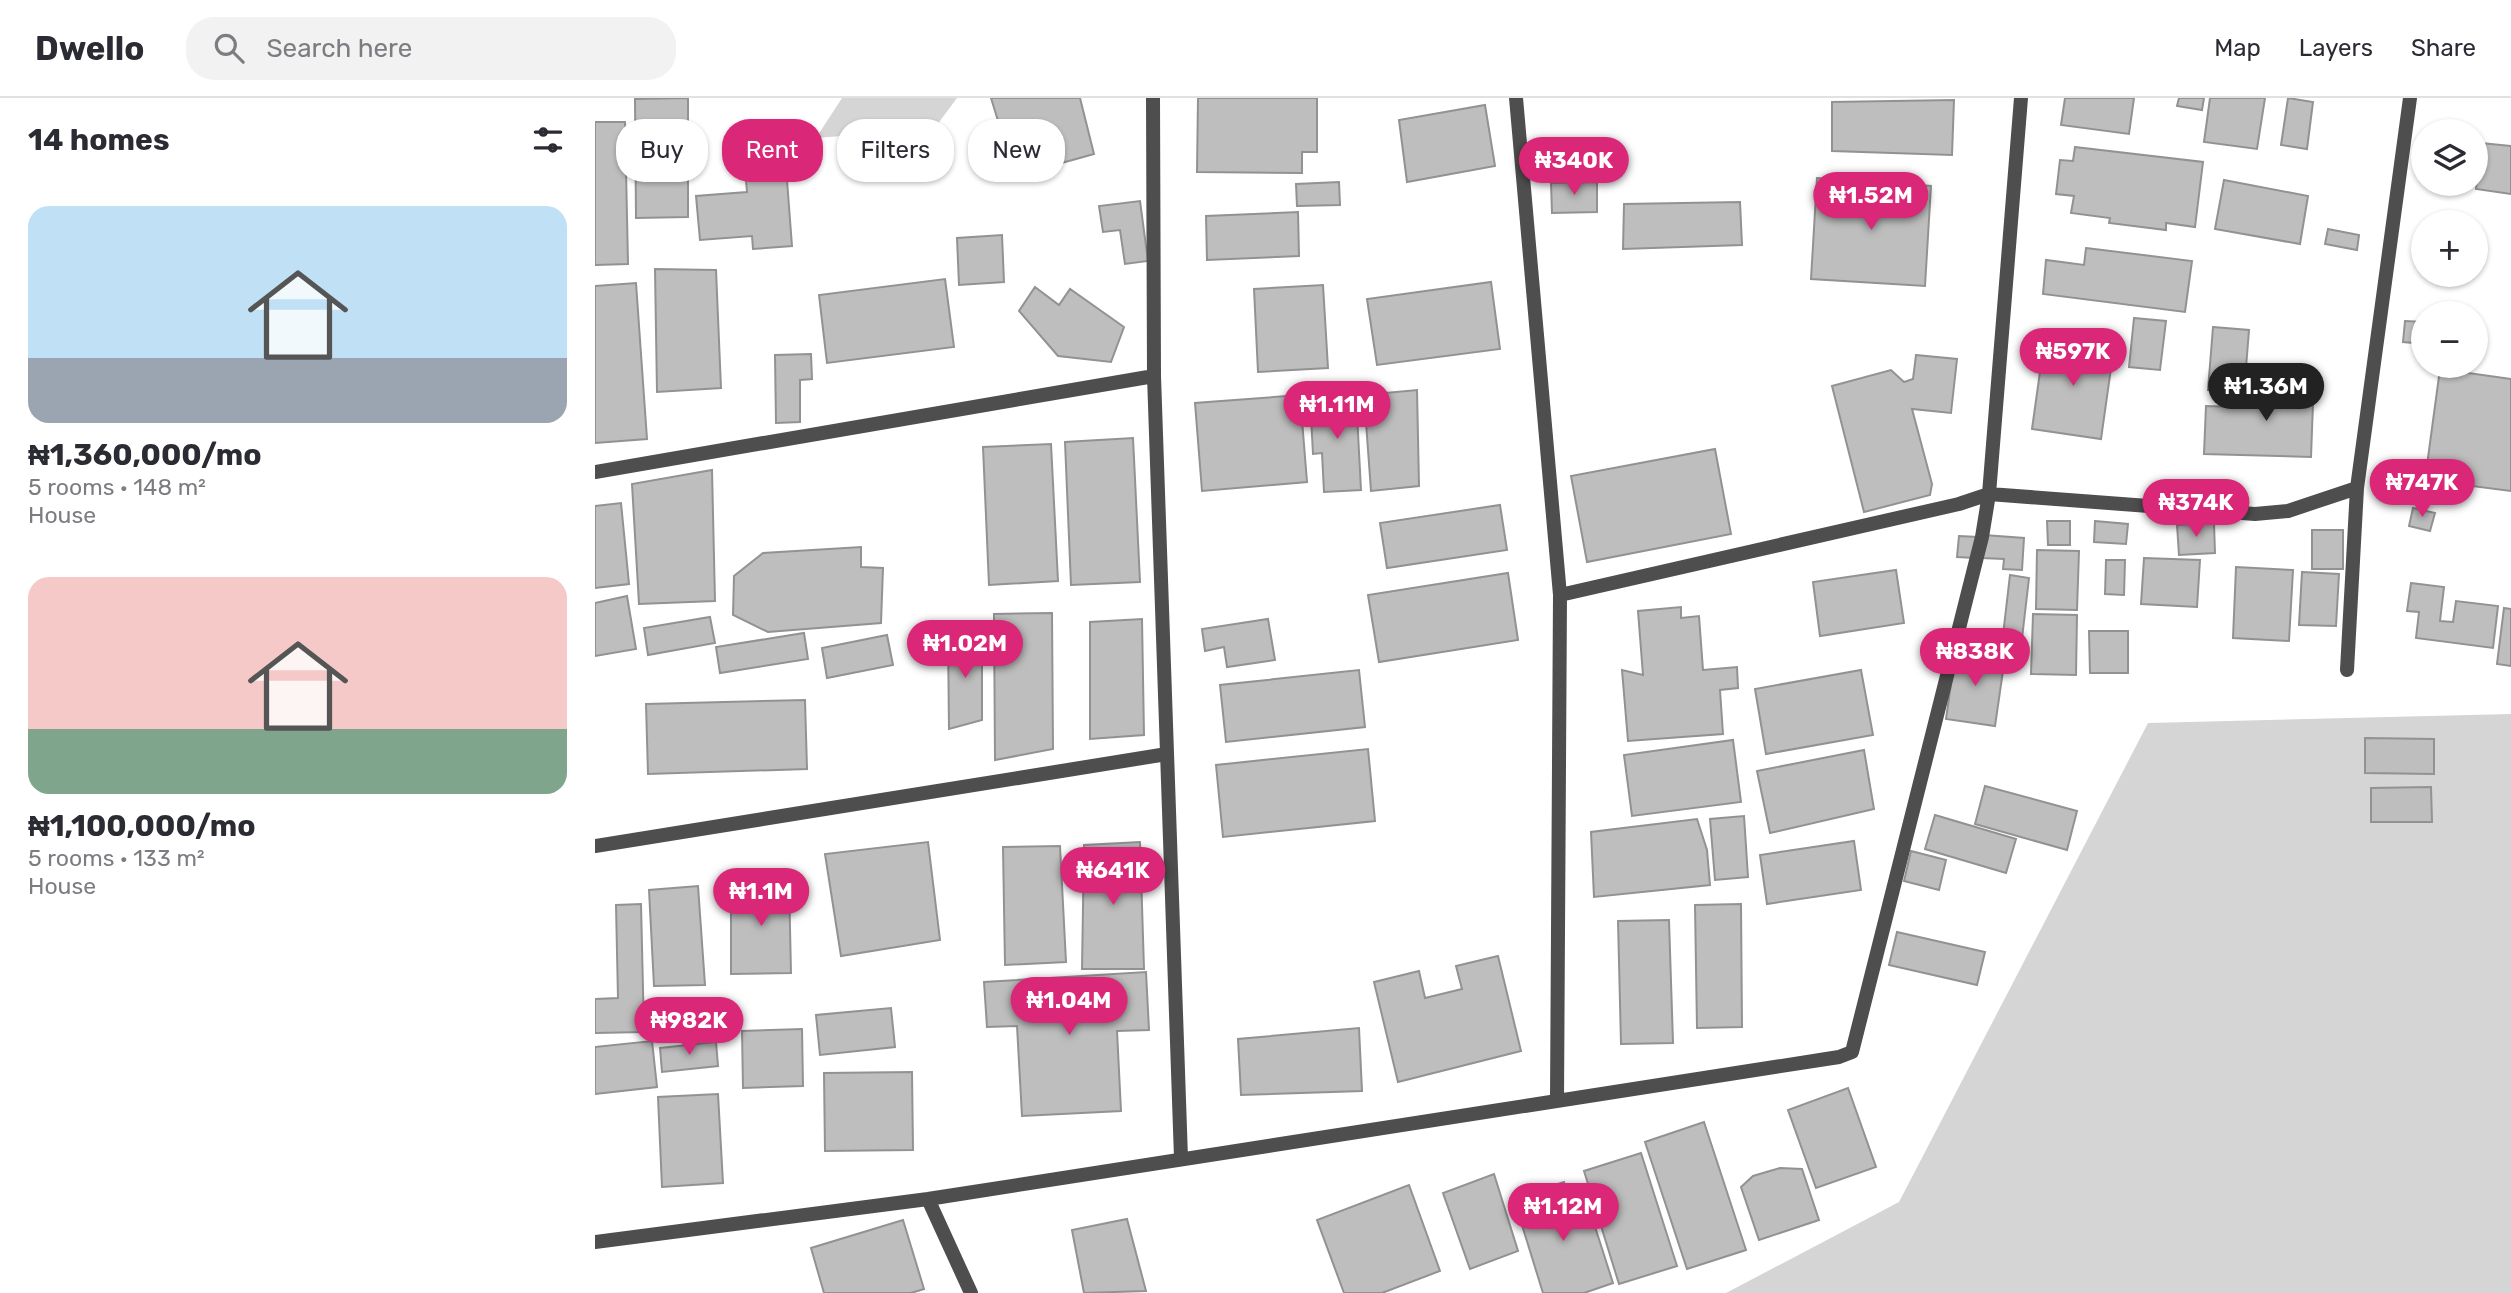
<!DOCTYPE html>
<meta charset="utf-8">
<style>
:root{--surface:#fff;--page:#f2f2f3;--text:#2b2b33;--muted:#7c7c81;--line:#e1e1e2;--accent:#db2777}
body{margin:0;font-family:Rubik,sans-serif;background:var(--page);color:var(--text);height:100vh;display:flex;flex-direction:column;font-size:26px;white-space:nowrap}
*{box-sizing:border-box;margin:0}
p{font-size:23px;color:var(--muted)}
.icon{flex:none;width:38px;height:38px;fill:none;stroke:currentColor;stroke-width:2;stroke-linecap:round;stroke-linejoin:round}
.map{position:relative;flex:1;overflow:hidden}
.side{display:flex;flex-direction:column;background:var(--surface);width:595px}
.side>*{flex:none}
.top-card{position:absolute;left:21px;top:21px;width:665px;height:63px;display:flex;gap:14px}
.fabs{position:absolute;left:1816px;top:21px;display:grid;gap:14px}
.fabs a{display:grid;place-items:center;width:77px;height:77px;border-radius:50%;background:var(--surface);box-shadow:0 2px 5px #0004;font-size:35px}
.price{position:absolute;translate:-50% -60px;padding:0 16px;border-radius:24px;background:var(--accent);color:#fff;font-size:23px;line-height:46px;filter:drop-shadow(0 2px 4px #0008)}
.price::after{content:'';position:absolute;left:50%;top:42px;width:21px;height:16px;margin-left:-10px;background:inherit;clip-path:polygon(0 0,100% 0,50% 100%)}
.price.on{background:#222;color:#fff}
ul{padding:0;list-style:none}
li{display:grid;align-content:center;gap:14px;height:371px;padding:0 28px}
li span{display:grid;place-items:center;height:217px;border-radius:21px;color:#555}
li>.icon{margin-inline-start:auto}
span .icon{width:126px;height:126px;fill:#fffc;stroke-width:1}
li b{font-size:30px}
h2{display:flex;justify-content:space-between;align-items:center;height:84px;padding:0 28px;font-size:30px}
.pill{padding:0 24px;border-radius:28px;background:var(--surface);box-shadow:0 2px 5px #0004;font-size:24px;line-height:63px}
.pill.on{background:var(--accent);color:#fff}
header{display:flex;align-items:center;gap:42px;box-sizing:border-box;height:98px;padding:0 35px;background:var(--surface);border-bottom:2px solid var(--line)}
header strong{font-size:33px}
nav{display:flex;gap:38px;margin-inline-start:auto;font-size:24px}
.search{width:490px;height:63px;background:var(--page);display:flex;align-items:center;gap:18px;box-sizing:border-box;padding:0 24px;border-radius:28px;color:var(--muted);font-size:26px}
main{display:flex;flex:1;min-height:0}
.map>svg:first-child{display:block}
.green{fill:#d5d5d5}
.building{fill:#bebebe;stroke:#929292;stroke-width:2}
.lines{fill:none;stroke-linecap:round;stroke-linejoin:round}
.street{stroke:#4e4e4e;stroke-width:14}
</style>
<header>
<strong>Dwello</strong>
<div class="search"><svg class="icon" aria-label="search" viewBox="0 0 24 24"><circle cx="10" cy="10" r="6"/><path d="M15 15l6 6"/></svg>Search here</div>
<nav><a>Map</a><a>Layers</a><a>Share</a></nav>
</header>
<main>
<section class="side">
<h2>14 homes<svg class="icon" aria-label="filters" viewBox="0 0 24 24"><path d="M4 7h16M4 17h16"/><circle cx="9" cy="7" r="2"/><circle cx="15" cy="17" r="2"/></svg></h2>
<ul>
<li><span style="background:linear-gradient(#bfe0f5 70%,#9aa5b1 0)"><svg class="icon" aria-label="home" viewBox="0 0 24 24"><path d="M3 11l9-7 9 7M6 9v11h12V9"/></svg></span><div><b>₦1,360,000/mo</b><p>5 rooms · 148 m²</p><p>House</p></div></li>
<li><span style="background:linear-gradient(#f6c9c9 70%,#7fa58c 0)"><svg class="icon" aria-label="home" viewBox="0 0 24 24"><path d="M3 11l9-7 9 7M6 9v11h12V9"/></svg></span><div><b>₦1,100,000/mo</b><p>5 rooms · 133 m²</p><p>House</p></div></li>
</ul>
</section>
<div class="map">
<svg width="1916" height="1195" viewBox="0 0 1916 1195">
<rect width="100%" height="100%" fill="#fff"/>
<path class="green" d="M247,0h115l-23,31 -118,9z
M1916,616v579h-785l173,-91 249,-479z"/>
<path class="building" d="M93,0v119l-52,1 -1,-119z
M396,0h89l14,56 -79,22z
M603,0h119v54h-15v21l-105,-1z
M1470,0h69l-5,36 -68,-9z
M1584,0h25l-2,12 -25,-4z
M1615,0h55l-8,51 -53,-7z
M1693,0l25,4 -6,47 -26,-4z
M1359,2l-2,55 -120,-4v-49z
M890,7l10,61 -88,16 -8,-62z
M0,24h30l3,142 -33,1z
M1886,45l30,3v48l-35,-5z
M1480,49l128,15 -8,65 -29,-4v7l-57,-7 1,-5 -39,-5 3,-17 -18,-2 4,-34 13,1z
M190,56l7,92 -39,3 -1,-13 -52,4 -4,-44 51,-4 -3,-34z
M1222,80l114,8 -6,100 -114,-7z
M1629,82l84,16 -8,48 -85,-15z
M744,84l1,23 -43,1 -1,-22z
M1002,84v30l-45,1 -1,-30z
M545,103l8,60 -23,3 -5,-34 -17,2 -4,-26z
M1145,104l2,43 -119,4 1,-45z
M703,114l1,44 -92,4 -1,-44z
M1733,131l31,6 -2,15 -32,-6z
M407,137l2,47 -45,3 -2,-47z
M1491,150l106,13 -7,51 -142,-18 3,-34 38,5z
M60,171l61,1 5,118 -64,4z
M350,181l9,68 -127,16 -8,-68z
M896,184l9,67 -123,16 -10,-66z
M41,185l11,156 -52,4v-157z
M728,187l5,83 -70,4 -4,-83z
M440,189l24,18 11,-16 54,38 -13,35 -53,-6 -39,-45z
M1539,220l32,3 -6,49 -31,-3z
M1810,223l19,1v22l-21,-2z
M1618,229l36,3 -5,63 -36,-3z
M1450,238l69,11 -13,92 -69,-10z
M216,256l1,25 -12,1v42l-24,1 -1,-68z
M1321,257l41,4 -6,54 -39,-4 20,75 -2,11 -66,17 -32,-126 59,-16 13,12 9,-3z
M1845,271l71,10v112l-86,-11z
M1677,277l42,1 -3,81 -107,-3 2,-48 65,2z
M822,292l2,96 -48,5 -7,-96z
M705,297l7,87 -105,9 -7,-88z
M761,297l5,95 -37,2 -2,-39 -9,1 -3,-56z
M538,340l7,144 -69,3 -6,-143z
M456,346l7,137 -69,4 -6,-138z
M1120,351l16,85 -144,28 -16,-86z
M117,372l3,131 -76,3 -7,-120z
M26,405l8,81 -34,4v-82z
M905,407l7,45 -120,18 -7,-45z
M1818,410l22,5 -5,18 -21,-5z
M1452,423h23v24h-22z
M1500,423l33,3 -2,20 -32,-2z
M1619,425l1,30 -36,2 -2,-30z
M1717,432h31v39h-31z
M1389,437l40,3 -2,32 -19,-1 1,-10 -22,-1z
M1364,438l19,1 -3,21 -18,-1z
M266,449v20l22,1 -2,55 -113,9 -35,-17 1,-39 29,-23z
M1442,452l42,1 -2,59 -41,-1z
M1549,460l56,2 -3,47 -56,-3z
M1511,462h19l-1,35 -19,-1z
M1641,469l57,3 -4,71 -56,-3z
M1301,472l8,53 -84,13 -7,-54z
M1707,474l37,2 -3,52 -37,-1z
M913,475l10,67 -139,22 -11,-67z
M1415,477l19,3 -8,69 -19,-3z
M1816,485l33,4 -4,34 13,1 3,-21 42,5 -5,42 -77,-10 3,-26 -12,-1z
M32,498l9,53 -41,7v-53z
M1086,509v11l18,-2 4,54 34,-3 1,21 -18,2 3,44 -95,7 -6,-71 21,5 -5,-64z
M1909,510l7,1v57l-14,-2z
M457,515l1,136 -58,11 -1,-146z
M1438,516l44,1 -1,60 -45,-1z
M115,519l5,26 -67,12 -4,-27z
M547,521l2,116 -54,4v-117z
M673,521l7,41 -48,7 -3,-20 -19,4 -3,-22z
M1494,533h39v42h-38z
M209,535l4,26 -88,14 -4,-26z
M387,536v86l-33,9 -1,-93z
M292,537l6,30 -66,13 -5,-30z
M1361,551l49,8 -10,69 -49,-7z
M764,572l6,57 -139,15 -6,-57z
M1266,572l12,65 -107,19 -11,-65z
M210,602l2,69 -159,5 -2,-70z
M1770,640l69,1v35l-69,-1z
M1138,642l8,62 -109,14 -8,-61z
M773,651l7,72 -152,16 -7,-72z
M1269,652l10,59 -104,24 -13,-62z
M1390,688l92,25 -10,39 -92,-26z
M1836,689l1,35h-61v-34z
M1340,717l81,24 -10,34 -81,-24z
M1149,718l4,61 -33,3 -5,-61z
M1102,721l10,31 3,35 -116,12 -3,-65z
M1259,743l7,49 -94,14 -7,-49z
M333,744l12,98 -99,16 -16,-102z
M545,744l4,127h-62l2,-124z
M465,748l6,116 -61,3 -2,-118z
M1316,753l35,9 -7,30 -35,-9z
M194,784l2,91 -60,1v-91z
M103,788l7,99 -51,1 -5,-96z
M46,806l3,128 -49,1v-34l23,-1 -2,-93z
M1146,806l1,123 -45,1 -2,-123z
M1074,822l4,123 -52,1 -3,-123z
M1302,834l88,20 -8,33 -88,-20z
M903,858l23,95 -123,31 -24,-100 45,-11 6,27 37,-9 -6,-23z
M551,874l3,58 -32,1 4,80 -99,5 -5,-90 -30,1 -3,-45z
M296,910l4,39 -75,8 -4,-40z
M764,930l3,63 -121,4 -3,-56z
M207,931l1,57 -60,2 -1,-57z
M57,943l5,46 -62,7v-47z
M121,944l2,24 -56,6 -2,-24z
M317,974l1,78 -88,1 -1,-78z
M1253,990l28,79 -60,21 -28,-78z
M123,996l5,89 -61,4 -4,-90z
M1109,1024l42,128 -59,19 -42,-127z
M1046,1055l36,113 -58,18 -35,-113z
M1185,1070l22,1 17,51 -60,20 -18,-53 12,-11z
M899,1076l24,77 -48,18 -27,-76z
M969,1084l9,28 15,-5 25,78 -29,10h-41l-26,-84 3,-8 13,-9z
M814,1087l31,86 -58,22h-38l-27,-73z
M532,1121l19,72 -62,2 -12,-63z
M308,1122l21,69 -13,4h-87l-13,-45z"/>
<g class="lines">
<path class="street" d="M558,0l1,278 27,782
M921,0l44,497 -3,505
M0,374l559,-96
M965,497l399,-91 30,-10 266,20 33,-3 69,-23 53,-390
M1752,572l10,-182
M0,748l572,-92
M333,1101l43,94
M0,1144l333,-43 911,-142 13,-5 130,-515 7,-43 32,-396"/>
</g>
</svg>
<div class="fabs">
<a><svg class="icon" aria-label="layers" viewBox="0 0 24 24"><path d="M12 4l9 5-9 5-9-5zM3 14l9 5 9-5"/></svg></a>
<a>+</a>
<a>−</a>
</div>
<b class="price" style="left:979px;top:99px">₦340K</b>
<b class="price" style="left:1276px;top:134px">₦1.52M</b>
<b class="price" style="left:1478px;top:290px">₦597K</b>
<b class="price on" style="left:1671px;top:325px">₦1.36M</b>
<b class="price" style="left:742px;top:343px">₦1.11M</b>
<b class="price" style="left:1827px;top:421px">₦747K</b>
<b class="price" style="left:1601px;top:441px">₦374K</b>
<b class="price" style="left:370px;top:582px">₦1.02M</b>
<b class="price" style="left:1380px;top:590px">₦838K</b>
<b class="price" style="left:518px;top:809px">₦641K</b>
<b class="price" style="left:166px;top:830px">₦1.1M</b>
<b class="price" style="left:474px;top:939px">₦1.04M</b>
<b class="price" style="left:94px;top:959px">₦982K</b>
<b class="price" style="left:968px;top:1145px">₦1.12M</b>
<div class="top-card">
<a class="pill">Buy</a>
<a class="pill on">Rent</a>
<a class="pill">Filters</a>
<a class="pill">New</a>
</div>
</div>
</main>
